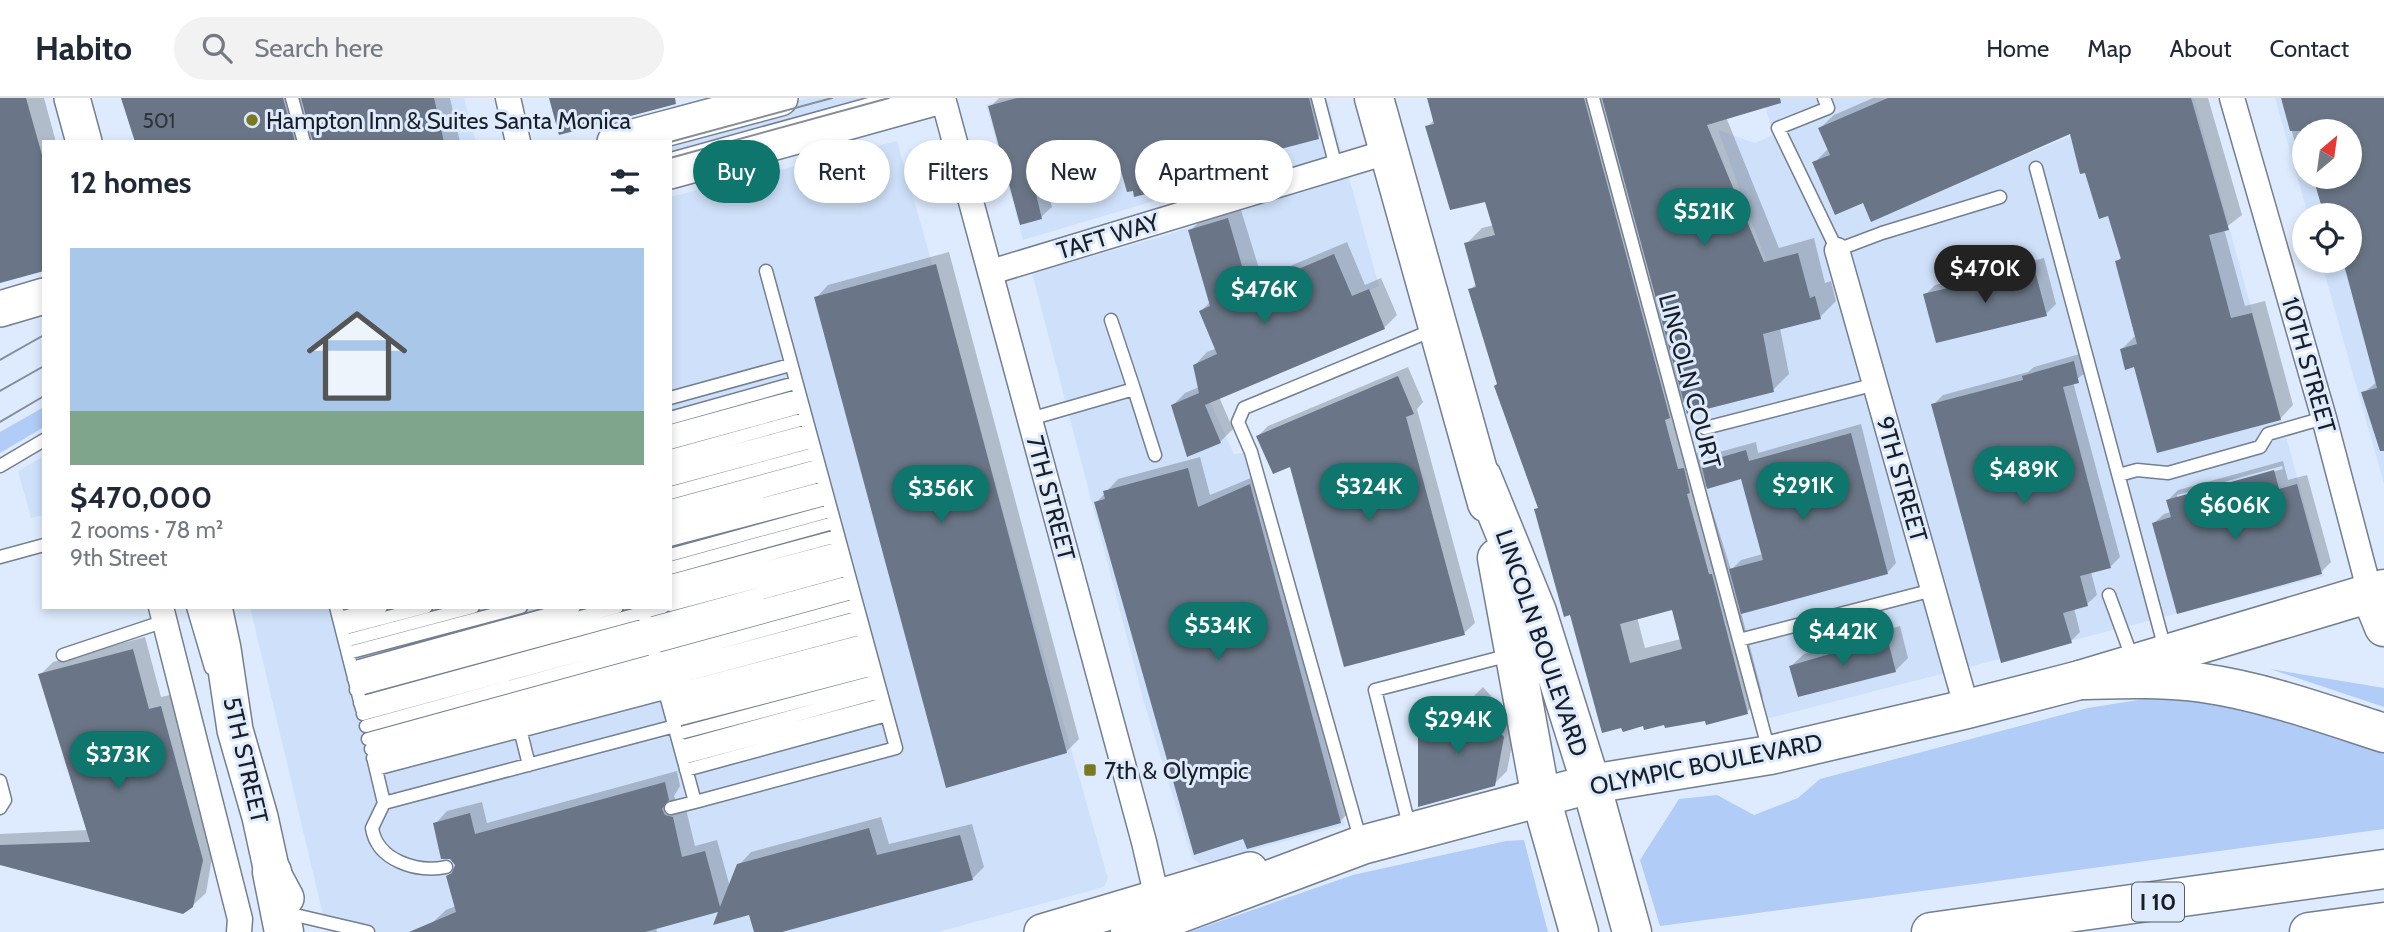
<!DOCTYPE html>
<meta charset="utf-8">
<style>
:root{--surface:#fff;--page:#f2f2f3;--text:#1f2937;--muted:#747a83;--line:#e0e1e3;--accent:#0f766e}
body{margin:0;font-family:Cabin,sans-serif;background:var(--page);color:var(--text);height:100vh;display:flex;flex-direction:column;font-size:26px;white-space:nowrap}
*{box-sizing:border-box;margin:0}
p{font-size:23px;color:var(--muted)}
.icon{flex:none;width:38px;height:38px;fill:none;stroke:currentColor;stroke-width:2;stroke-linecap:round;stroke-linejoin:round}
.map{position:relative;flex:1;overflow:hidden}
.details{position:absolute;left:42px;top:42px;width:630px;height:469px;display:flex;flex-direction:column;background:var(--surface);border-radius:0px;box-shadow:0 4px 10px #0003}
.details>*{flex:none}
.guide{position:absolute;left:693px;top:42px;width:665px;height:63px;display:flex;gap:14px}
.needle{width:46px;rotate:29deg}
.fabs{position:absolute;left:2292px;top:21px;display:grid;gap:14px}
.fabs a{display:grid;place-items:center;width:70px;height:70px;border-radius:50%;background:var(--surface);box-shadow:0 4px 10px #0003;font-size:35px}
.price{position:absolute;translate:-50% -60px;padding:0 16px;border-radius:24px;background:var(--accent);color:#fff;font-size:23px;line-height:46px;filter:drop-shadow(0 2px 4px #0008)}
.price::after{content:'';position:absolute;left:50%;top:42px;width:21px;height:16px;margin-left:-10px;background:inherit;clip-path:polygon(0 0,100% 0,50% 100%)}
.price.selected{background:#222;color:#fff}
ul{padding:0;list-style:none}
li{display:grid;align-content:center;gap:14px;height:371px;padding:0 28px}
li+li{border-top:2px solid var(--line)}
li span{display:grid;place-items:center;height:217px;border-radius:0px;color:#555}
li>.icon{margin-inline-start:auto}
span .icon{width:126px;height:126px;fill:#fffc;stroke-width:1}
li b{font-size:30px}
h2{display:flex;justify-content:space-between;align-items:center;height:84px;padding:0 28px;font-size:30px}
.chip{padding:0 24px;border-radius:32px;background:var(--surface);box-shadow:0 4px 10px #0003;font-size:24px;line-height:63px}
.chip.selected{background:var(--accent);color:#fff}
header{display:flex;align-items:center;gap:42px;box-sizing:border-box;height:98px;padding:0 35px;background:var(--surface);border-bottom:2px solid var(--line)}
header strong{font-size:33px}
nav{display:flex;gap:38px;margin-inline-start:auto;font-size:24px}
.search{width:490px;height:63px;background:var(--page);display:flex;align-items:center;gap:18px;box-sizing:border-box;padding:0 24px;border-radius:38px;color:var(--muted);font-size:26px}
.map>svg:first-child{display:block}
.built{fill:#cfe1fa;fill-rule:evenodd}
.green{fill:#b0ccf7}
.shadow{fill:#0003;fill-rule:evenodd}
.building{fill:#6a7687;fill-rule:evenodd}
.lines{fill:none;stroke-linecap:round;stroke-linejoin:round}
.lane-casing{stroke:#737f90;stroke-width:15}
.street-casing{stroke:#737f90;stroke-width:27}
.secondary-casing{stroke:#737f90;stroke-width:38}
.primary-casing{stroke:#737f90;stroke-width:41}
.highway-casing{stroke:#737f90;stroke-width:41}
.lane{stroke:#fff;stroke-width:12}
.street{stroke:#fff;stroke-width:24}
.secondary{stroke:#fff;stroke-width:35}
.primary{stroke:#fff;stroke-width:38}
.highway{stroke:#fff;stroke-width:38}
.tram{stroke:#848e9b;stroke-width:2}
.poi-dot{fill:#7a7920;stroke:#deebfe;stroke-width:2.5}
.labels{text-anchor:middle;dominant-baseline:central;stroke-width:6;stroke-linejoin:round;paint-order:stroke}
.number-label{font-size:21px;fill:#2d343d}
.shield{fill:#deebfe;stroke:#545c65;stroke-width:2}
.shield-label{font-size:23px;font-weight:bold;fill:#191e24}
.poi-label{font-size:24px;fill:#191e24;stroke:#deebfe;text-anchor:start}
.street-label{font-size:24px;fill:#191e24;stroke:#deebfe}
</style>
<header>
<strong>Habito</strong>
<div class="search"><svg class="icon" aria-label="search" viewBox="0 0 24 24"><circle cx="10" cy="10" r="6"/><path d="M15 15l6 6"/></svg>Search here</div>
<nav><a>Home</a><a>Map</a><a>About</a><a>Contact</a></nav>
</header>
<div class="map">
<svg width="2384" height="834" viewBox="0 0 2384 834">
<rect width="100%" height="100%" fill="#deebfe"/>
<path class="built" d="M302,0h162l12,44h-162z
M808,0h79l-217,66v-22h-22z
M1010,0h317l52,188 -186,79 41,89 17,-2 94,373 -145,39 -8,-6 -49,-159 -111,-426 132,-37 62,-22 -8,-32 -195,58 -37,-135z
M1763,0h390l-189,82 200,-82h30l130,478 -558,143 -111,-409 111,-49 -48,-131 37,13 18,-8z
M2275,0h109v386l-63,-223h29v-46h-42zM2305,33h45v46h-45z
M897,43l211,737 -4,9 -166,45h-611l-77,-325h420v-410z
M44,358v59l-13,3 -13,-47z"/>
<path class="green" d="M44,309v20l-44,26v-21z
M2270,571l114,19v19z
M2176,596l49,6 159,48v81l-724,97 -20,-66 39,-61 38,-4 37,20 44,-17 22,-19 268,-71z
M1524,742l24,92h-359l164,-57 153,-34z"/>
<path class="shadow" d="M0,0h44l12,44h-12v127l-44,12z
M121,0h329l10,44h-123l-21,-7 -7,7h-173z
M999,0h324l6,29 -11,10 -67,18 2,9 -11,10 -21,-8 -48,13 -8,8 -42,-18 -76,21 5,17 -11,10 -51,-110z
M1429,0h338l-41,19 53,131 35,-10 11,45 6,-2 5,20 -16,16 -40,11 9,46 -16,16 -88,11 -5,5 14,48 5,-1 3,11 10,-10 44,-12 2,11 103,-29 35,139 -9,10 -146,39 22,85 -16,15 -81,14 -95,-113 -101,-323 7,-7 -11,-39 16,-16 12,-3 -7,-26 -60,-72 8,-8zM1742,379l21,77 -22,6 -10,10 -26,-83zM1673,510l8,31 -36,9 -8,-31z
M1873,0h335l34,117 -18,14 21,77 20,-5 28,104 -13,14 -145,-54 -13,-16 13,-13 -18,-74 5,-6 -13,-42 -23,-43 -15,-39 -207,69 -50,-38 14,-14 -8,-21 14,-13z
M2283,0h101v339l-21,-44 14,-11 -32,-121h5v-46h-25l-10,-37 -10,3zM2305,33h45v46h-45z
M1240,109l22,71 85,-36 18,43 16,-7 16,37 -13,13 -165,69 14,32 -13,13 -47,-37 12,-12 14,-6 -4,-22 12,-13 10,-4 -16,-37 10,-10 -21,-70 13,-13z
M949,154l130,487 -13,13 -250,-454 12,-13z
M2044,160l12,46 -10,10 -121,-19 10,-10z
M2083,255l5,18 -15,11 47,175 -9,9 -20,6 6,23 -10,9 -13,4 6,24 -9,9 -138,-236 10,-10 85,-23 6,-5z
M1408,269l15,35 -6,7 58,214 -11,10 -206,-197 10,-10z
M1200,359l10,38 53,-22 90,336 -13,12 -244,-318 22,-24z
M2283,363l5,19 19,-5 24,87 -10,10 -167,-49 10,-9 7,-2 -3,-12 10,-10zM2282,368l1,3 -106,29v-3z
M1900,528l8,32 -13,13 -104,-5 13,-12z
M145,539l16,60 13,-3 40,152 -8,47 -14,13 -192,-42v-30l88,-4 -48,-155 13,-13z
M1483,589l33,37 -9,47 -13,13 -74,-52 13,-12 14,-4 -1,-7 13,-13 11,4z
M677,673l3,15 -6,10 3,7 8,2 10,41 22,-6 13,47 9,-22 12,-13 130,-35 8,27 83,-20 12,43 -12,12 -197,53h-19l-6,-19 -29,-4 -65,18 1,5h-220l-4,-10 13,-12 10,-4 -8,-30 8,-11 -21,-41 12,-13 35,-9 5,21z"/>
<path class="building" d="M0,0h26l18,64v109l-44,12z
M121,0h162l12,44h-160z
M301,0h133l10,44h-131z
M549,0h126l1,6 -117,31z
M1017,0h292l10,41 -80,21 4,16 -19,5 -4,-13 -56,15 2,6 -32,8 -1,-6 -6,1 -6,-21 -85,23 6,25 -22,6 -32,-119z
M1427,0h157l86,320 -5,2 13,49 6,-1 6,25 -3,1 22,80h3l36,140 -42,11 -1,-4 -40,7 -1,-3 -20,5 -1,-4 -20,6 -2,-4 -19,5 -32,-118 -6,2 -30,-108 4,-1 -44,-122 3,-2 -29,-95 8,-2 -12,-44 31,-8 -10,-33 -35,8 -25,-84 9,-2zM1672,512l10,39 -52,14 -10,-39z
M1602,0h178l1,5 -74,22 57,137 34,-9 12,45 5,-2 6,23 -58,15 11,58 -87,22z
M1888,0h303l38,132 -20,5 22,83 21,-5 29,107 -124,33 -23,-86 -9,3 -5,-21 17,-5 -22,-83 6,-2 -13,-43 -9,3 -14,-46 -5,1 -10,-40 -199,88 -8,-19 -28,12 -23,-53 18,-7 -12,-27z
M2281,0h103v353h-4l-19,-59 16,-4 -34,-127h7v-46h-26l-11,-38h37v-46h-60z
M1228,120l21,72 85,-36 18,42 17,-7 16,40 -180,76 16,38 -34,14 -16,-52 28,-12 -6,-28 24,-11 -18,-43 11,-5 -22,-76z
M936,166l131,489 -121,35 -132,-491z
M2034,169l13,49 -111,27 -13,-49z
M2074,263l5,22 -16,4 48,181 -31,8 8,30 -25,7 9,30 -71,20 -70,-259 92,-24 -1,-4z
M1398,278l16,38 -8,3 59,218 -121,32 -54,-200 -17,7 -17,-38z
M1851,335l37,141 -147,40 -12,-45 34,-9 -22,-81 -34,10 -6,-26 45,-13 3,11z
M1188,370l10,39 52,-23 91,339 -94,26 -4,-10 -49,16 -100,-353 11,-3 -2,-8z
M2274,372l5,19 18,-5 25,90 -145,40 -25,-91 19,-6 -5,-17z
M1887,539l9,35 -98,25 -9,-31z
M133,551l16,60 12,-3 42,154 -10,47 -10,7 -183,-49v-20l90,-3 -52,-168z
M1469,600l35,39 -9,49 -77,21v-75l28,-8 -2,-16 12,4z
M665,684l4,18 -7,9 3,6 8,2 9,40 23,-6 15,56 17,-43 132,-36 8,27 83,-20 13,45 -191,52h-28l-5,-17 -36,10 5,-13 -73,20h-236l47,-20 -10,-36 6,-3 3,-8 -5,-6h-9l-8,-36 37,-10 5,21z"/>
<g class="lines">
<g class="lane-casing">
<path id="lane" d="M292,0l12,44
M1318,0l18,69
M1593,0l176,653
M1824,0l4,10 -50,20 59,122 45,-17 118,-36
M2036,70l129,481
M1111,222l23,69
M670,300l120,-33
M670,320l125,-35
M1030,321l104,-30 21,66
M1705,330l171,-44
M670,333l128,-35
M670,345l131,-36
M670,358l134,-37
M0,368l44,-26
M670,370l137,-37
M2119,377l18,-5 31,3 92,-26 8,-13 56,-16
M670,382l141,-38
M670,395l144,-39
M670,408l147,-40
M670,419l150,-41
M670,431l153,-41
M670,442l156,-41
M670,457l160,-44
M0,459l44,-12
M670,470l163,-45
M670,483l167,-45
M670,495l170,-45
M2109,497l24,65
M670,507l173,-46
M193,509l18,61
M336,509l26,102
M642,509l53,195 201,-54 -130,-477
M339,520l42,-11
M342,531l84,-22
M1739,542l194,-50
M345,543l128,-34
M348,555l173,-46
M63,557l102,-34
M352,570l222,-61
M354,581l263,-72
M356,592l307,-83
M668,604l200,-52
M360,605l486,-133
M671,613l200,-53
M363,616l486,-132
M673,623l201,-52
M519,627l10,40
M366,628l486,-133
M677,636l200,-53
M368,641l488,-134
M680,649l200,-55
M371,651l489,-132
M373,660l490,-130
M683,660l201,-54
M374,663l10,42 -12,25c5,33 46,45 74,39
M376,671l490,-129
M686,672l201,-55
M0,683l5,19 -5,8
M384,705l291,-77
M671,710l24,-6
M1410,731l-35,-139 135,-35
M1361,744l-110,-390 -13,-30 6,-14 189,-78
M291,816l77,18"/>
</g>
<g class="street-casing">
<path id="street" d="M508,0l10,44
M943,0l201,744 13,56
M2232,0l92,320 46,175
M1837,152l130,459
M991,174l396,-120
M161,509l79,312 -1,13"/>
</g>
<g class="secondary-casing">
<path id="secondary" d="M72,0l12,44
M615,44l165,-44
M670,73l264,-73
M0,211l44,-13
M214,509l9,42 12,81 25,87 12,55 14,26
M1042,834l208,-62"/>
</g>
<g class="primary-casing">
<path id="primary" d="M1374,0l113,405
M1482,379l55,135 54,172 179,-29 197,-46 113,-29 304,-91
M1497,460l44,240 38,134
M2370,495l14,34"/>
</g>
<g class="highway-casing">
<path id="highway" d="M2080,582c41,-1 82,-3 123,3 62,9 122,31 181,50
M272,774l12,60
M1130,834l232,-87 229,-61 41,148
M1931,834l453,-63
M2309,834l75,-10"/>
</g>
<use href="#lane" class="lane"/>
<use href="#street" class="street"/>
<use href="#secondary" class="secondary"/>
<use href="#primary" class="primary"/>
<use href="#highway" class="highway"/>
<path class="tram" d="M670,44l162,-44
M670,60l219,-60
M0,262l44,-25
M0,293l44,-25
M0,324l44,-26"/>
</g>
<g class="poi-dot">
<circle cx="252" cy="22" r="7"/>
<rect x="1083" y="665" width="14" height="14" rx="3.5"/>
</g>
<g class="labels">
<g class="number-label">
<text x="159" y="22">501</text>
</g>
<rect class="shield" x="2132" y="784.5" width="52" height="39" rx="5"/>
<g class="shield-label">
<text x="2158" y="804">I 10</text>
</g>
<g class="poi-label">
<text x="266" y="22">Hampton Inn &amp; Suites Santa Monica</text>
<text x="1104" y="672">7th &amp; Olympic</text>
</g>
<g class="street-label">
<text transform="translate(1108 138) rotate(-17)">TAFT WAY</text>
<text transform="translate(2309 267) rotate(74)">10TH STREET</text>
<text transform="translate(1690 283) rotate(75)">LINCOLN COURT</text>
<text transform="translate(1902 381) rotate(74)">9TH STREET</text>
<text transform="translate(1051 400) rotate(75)">7TH STREET</text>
<text transform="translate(1542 545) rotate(71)">LINCOLN BOULEVARD</text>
<text transform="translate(246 662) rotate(77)">5TH STREET</text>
<text transform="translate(1706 666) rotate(-11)">OLYMPIC BOULEVARD</text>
</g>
</g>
</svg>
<div class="fabs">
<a><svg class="needle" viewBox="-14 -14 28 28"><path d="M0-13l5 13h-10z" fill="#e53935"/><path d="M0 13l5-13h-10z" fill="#747a83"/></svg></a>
<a><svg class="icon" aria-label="locate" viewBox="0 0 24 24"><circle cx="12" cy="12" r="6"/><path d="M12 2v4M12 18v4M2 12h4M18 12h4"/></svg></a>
</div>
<b class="price" style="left:1704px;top:150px">$521K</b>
<b class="price selected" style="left:1985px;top:207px">$470K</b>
<b class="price" style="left:1264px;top:228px">$476K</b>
<b class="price" style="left:2024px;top:408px">$489K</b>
<b class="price" style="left:1803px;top:424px">$291K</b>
<b class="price" style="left:1369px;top:425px">$324K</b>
<b class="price" style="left:941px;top:427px">$356K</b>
<b class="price" style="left:2235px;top:444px">$606K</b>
<b class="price" style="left:1218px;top:564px">$534K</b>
<b class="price" style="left:1843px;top:570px">$442K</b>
<b class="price" style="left:1458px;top:658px">$294K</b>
<b class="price" style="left:118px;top:693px">$373K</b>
<div class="guide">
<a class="chip selected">Buy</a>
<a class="chip">Rent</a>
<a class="chip">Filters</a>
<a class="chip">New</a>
<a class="chip">Apartment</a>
</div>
<section class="details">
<h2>12 homes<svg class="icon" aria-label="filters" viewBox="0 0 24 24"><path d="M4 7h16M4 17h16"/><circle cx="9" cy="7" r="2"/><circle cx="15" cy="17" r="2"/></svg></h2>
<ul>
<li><span style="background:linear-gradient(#a9c7e8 75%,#7fa58c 0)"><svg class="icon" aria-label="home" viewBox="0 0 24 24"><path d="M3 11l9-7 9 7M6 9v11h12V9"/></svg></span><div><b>$470,000</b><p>2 rooms · 78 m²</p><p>9th Street</p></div></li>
</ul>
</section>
</div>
